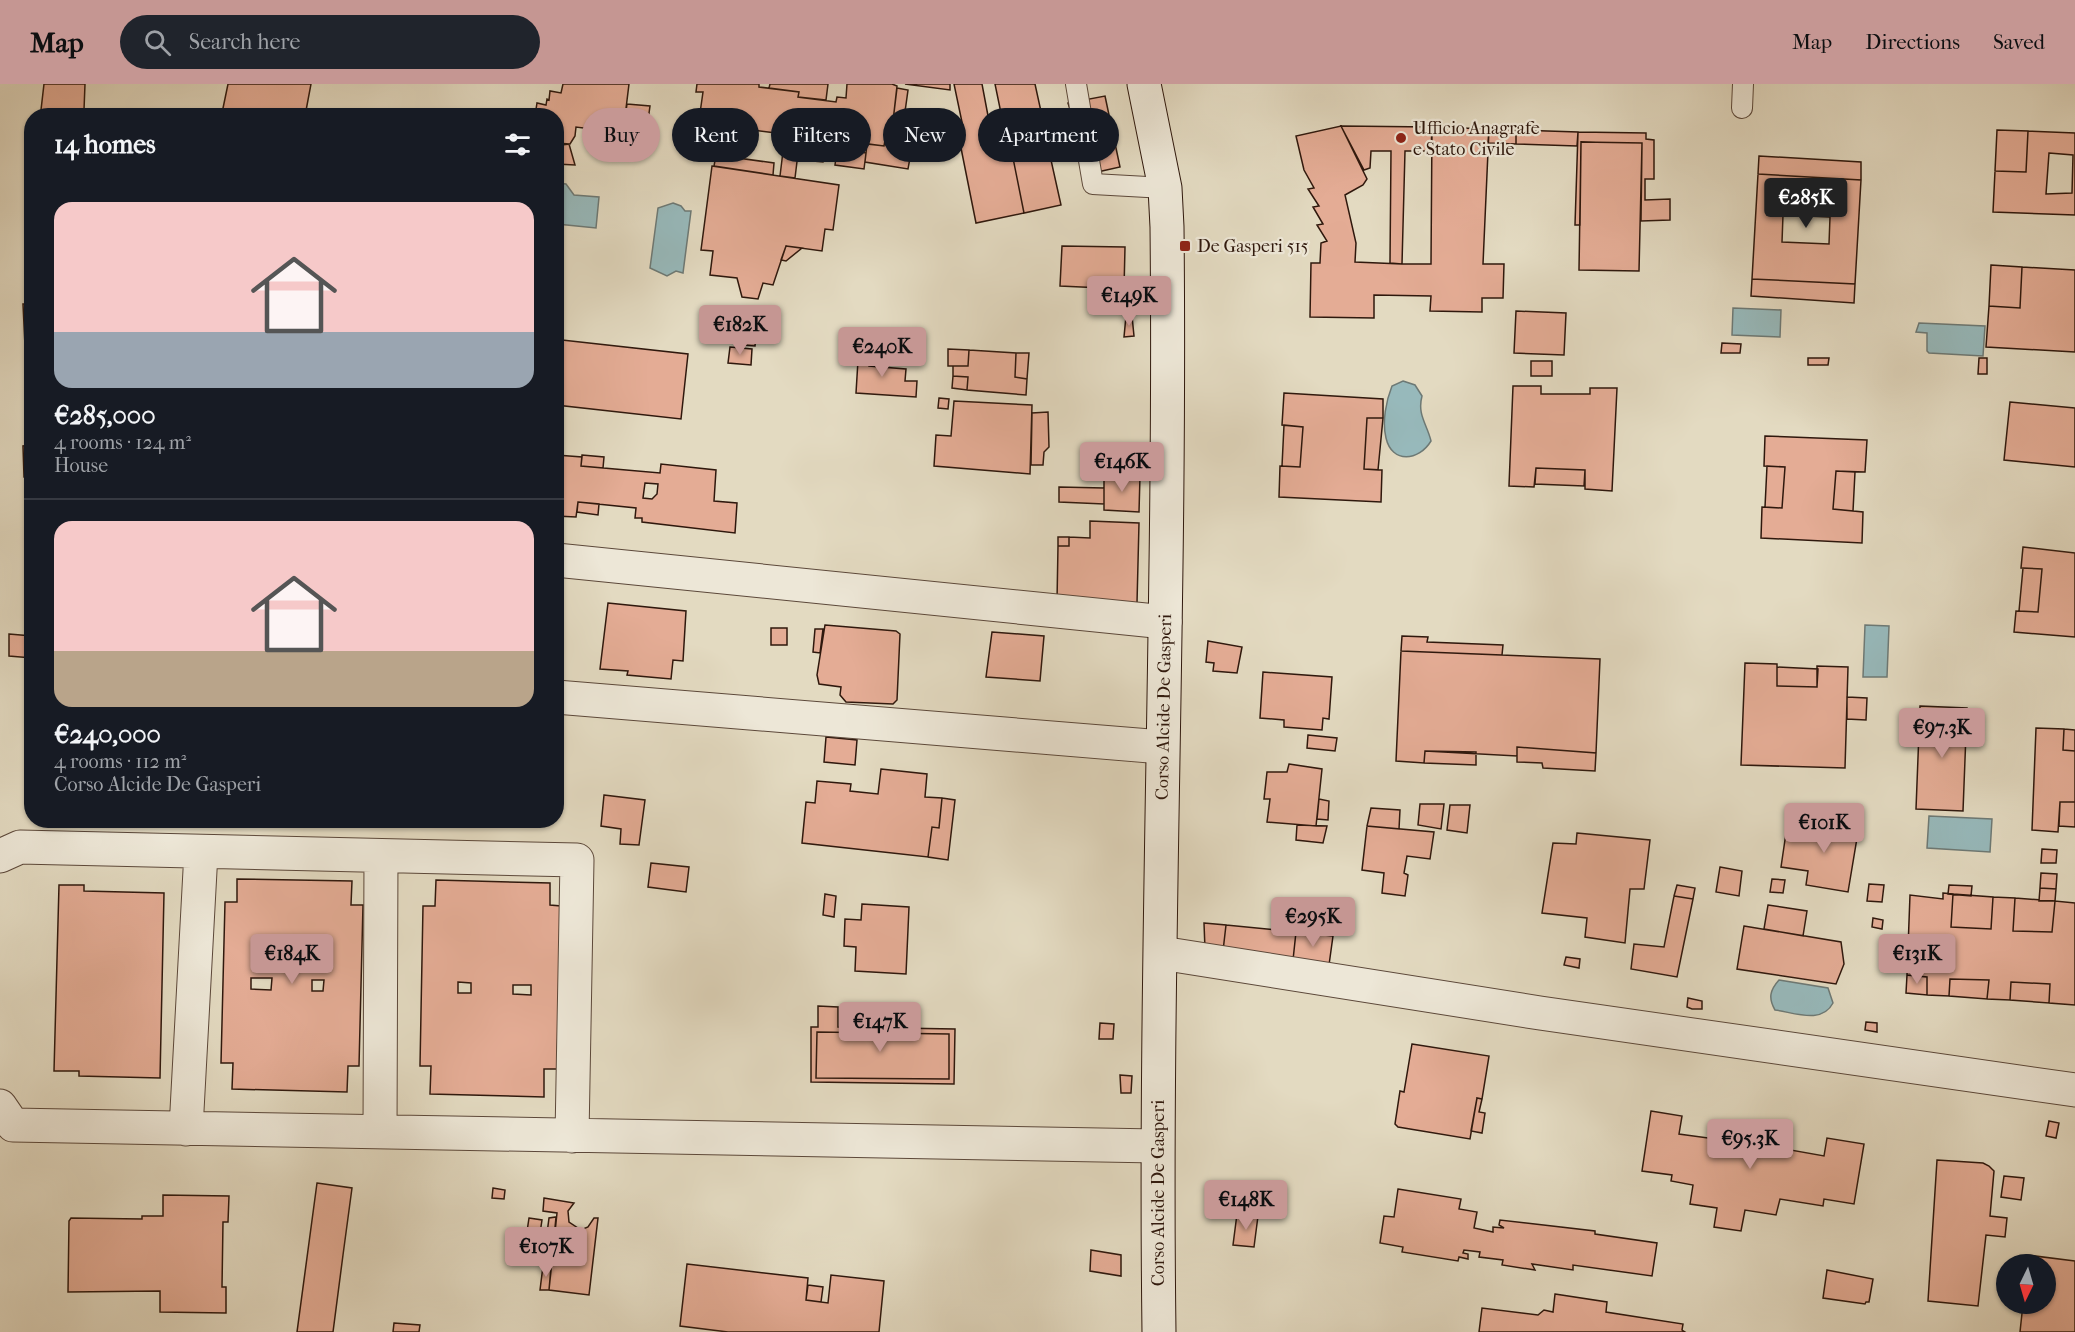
<!DOCTYPE html>
<meta charset="utf-8">
<style>
:root{--surface:#171b24;--page:#20242c;--text:#f1f3f6;--muted:#9ea1a6;--line:#363941;--accent:#c59692}
body{margin:0;font-family:"IM FELL French Canon",serif;background:var(--page);color:var(--text);height:100vh;display:flex;flex-direction:column;font-size:22px;white-space:nowrap}
*{box-sizing:border-box;margin:0}
p{font-size:20px;color:var(--muted)}
.icon{flex:none;width:33px;height:33px;fill:none;stroke:currentColor;stroke-width:2;stroke-linecap:round;stroke-linejoin:round}
.map{position:relative;flex:1;overflow:hidden}
.side{position:absolute;left:24px;top:24px;width:540px;height:720px;display:flex;flex-direction:column;background:var(--surface);border-radius:24px;box-shadow:0 2px 4px #0004}
.side>*{flex:none}
.hud{position:absolute;left:582px;top:24px;width:570px;height:54px;display:flex;gap:12px}
.needle{width:39px;rotate:185deg}
.fabs{position:absolute;left:1996px;top:1170px;display:grid;gap:12px}
.fabs a{display:grid;place-items:center;width:60px;height:60px;border-radius:50%;background:var(--surface);box-shadow:0 2px 4px #0004;font-size:30px}
.price{position:absolute;translate:-50% -51px;padding:0 14px;border-radius:6px;background:var(--accent);color:#111;font-size:20px;line-height:39px;filter:drop-shadow(0 2px 3px #0008)}
.price::after{content:'';position:absolute;left:50%;top:36px;width:18px;height:14px;margin-left:-9px;background:inherit;clip-path:polygon(0 0,100% 0,50% 100%)}
.price.current{background:#222;color:#fff}
ul{padding:0;list-style:none}
li{display:grid;align-content:center;gap:12px;height:318px;padding:0 30px}
li+li{border-top:2px solid var(--line)}
li span{display:grid;place-items:center;height:186px;border-radius:18px;color:#555}
li>.icon{margin-inline-start:auto}
span .icon{width:108px;height:108px;fill:#fffc;stroke-width:1}
li b{font-size:26px}
h2{display:flex;justify-content:space-between;align-items:center;height:72px;padding:0 30px;font-size:26px}
.pill{padding:0 21px;border-radius:27px;background:var(--surface);box-shadow:0 2px 4px #0004;font-size:21px;line-height:54px}
.pill.current{background:var(--accent);color:#111}
header{display:flex;align-items:center;gap:36px;box-sizing:border-box;height:84px;padding:0 30px;background:var(--accent);color:#111}
header strong{font-size:28px}
nav{display:flex;gap:33px;margin-inline-start:auto;font-size:21px}
.search{width:420px;height:54px;background:var(--page);display:flex;align-items:center;gap:15px;box-sizing:border-box;padding:0 21px;border-radius:33px;color:var(--muted);font-size:22px}
.map>svg:first-child{display:block}
.water{fill:#97b9bb;stroke:#6d7975;stroke-width:1.5}
.building{fill:#e4ac95;stroke:#2f180d;stroke-width:1.5;fill-rule:evenodd}
.lines{fill:none;stroke-linecap:round;stroke-linejoin:round}
.lane-casing{stroke:#5c483a;stroke-width:22}
.street-casing{stroke:#5c483a;stroke-width:35}
.secondary-casing{stroke:#2f180d;stroke-width:35}
.lane{stroke:#ede7d7;stroke-width:20}
.street{stroke:#ede7d7;stroke-width:33}
.secondary{stroke:#ede7d7;stroke-width:33}
.poi-dot{fill:#8f2418;stroke:#ede7d7;stroke-width:2}
.labels{text-anchor:middle;dominant-baseline:central;stroke-width:4.5;stroke-linejoin:round;paint-order:stroke}
.poi-label{font-size:18px;fill:#2f180d;stroke:#ede7d7;text-anchor:start}
.street-label{font-size:18px;fill:#2f180d;stroke:#ede7d7}
</style>
<header>
<strong>Map</strong>
<div class="search"><svg class="icon" aria-label="search" viewBox="0 0 24 24"><circle cx="10" cy="10" r="6"/><path d="M15 15l6 6"/></svg>Search here</div>
<nav><a>Map</a><a>Directions</a><a>Saved</a></nav>
</header>
<div class="map">
<svg width="2075" height="1248" viewBox="0 0 2075 1248">
<rect width="100%" height="100%" fill="#e3dac1"/>
<filter id="stains"><feTurbulence type="fractalNoise" baseFrequency=".00333" numOctaves="4"/><feColorMatrix values="0 0 0 0 .2 0 0 0 0 .09 0 0 0 0 .02 0 0 0 .5 -.17"/></filter>
<radialGradient id="worn" r=".72"><stop offset=".6" stop-color="#630" stop-opacity="0"/><stop offset="1" stop-color="#630" stop-opacity=".3"/></radialGradient>
<path class="water" d="M557,99l9,1 8,11 25,2 -3,31 -39,-4z
M673,119l8,3 4,5h6l-8,62 -7,-2 -9,5 -17,-8 8,-60z
M1733,224l48,2 -1,27 -48,-2z
M1919,239l66,3 -2,30 -54,-3 -2,-2v-18l-11,-1z
M1403,297l12,4 7,11c-5,19 5,28 9,45 -12,20 -39,23 -45,-3 -4,-16 0,-37 6,-52z
M1865,541l24,1 -2,51h-24z
M1929,732l63,3 -2,33 -63,-4z
M1779,896l49,8 5,15c-11,21 -37,10 -58,7 -7,-12 -5,-20 4,-30z"/>
<path class="building" d="M44,0h41l-1,26 14,2 -1,4h-52v-5l-4,-1z
M228,0h83l-6,32h-69l-14,-3z
M563,0h66l-6,49 -47,-6 -1,9 -5,8 -9,1 -5,-2v-27h-21l2,-13 9,2 1,-6 2,1 1,-9 11,2z
M697,0h62v3l40,5 -1,5 38,5 1,-5 9,1 1,-14h45l5,2 -4,35 -4,-1 -5,26 -22,-3 -1,9 5,1 -2,16 -29,-4 2,-15 -46,-7 1,-8 -70,-9 1,-5 -5,-1 1,-4 -19,-3 3,-21h-7z
M770,0h58l-2,16 -28,-3 1,-5 -30,-4z
M905,0h45v6z
M954,0h28l7,37 16,-3 19,95 -48,10 -19,-95 6,-1z
M995,0h40l7,32h-4l5,26h4l14,63 -37,8 -19,-95h-3z
M897,4l11,2 -4,29 13,1 -9,49 -43,-7 2,-18 17,2 5,-26 4,1z
M1105,12l15,71 -36,8 -9,-41 -32,8 -5,-26 32,-7 -2,-6z
M627,20l23,2 -3,22 -23,-3z
M1341,42l91,1 -1,24h-26l-3,113 -12,-1 1,-112h-20l-1,17 -6,2z
M1341,42l26,53 -4,6 -18,10 11,48 -1,19 47,2h29l1,-137 57,2 -6,135h21l-1,34h-21v14l-52,-1 1,-15 -57,-1v23l-64,-1 1,-54h9l1,-20 6,-2 -10,-16 6,-1 -10,-17 6,-1 -11,-17 6,-1 -10,-18 -8,-34z
M1489,45l27,1v14l-28,-1z
M1516,46l62,2 -1,14 -61,-2z
M1997,46l31,1 -2,41 -31,-1z
M2028,47l47,2v82l-82,-3 2,-41 31,1zM2049,69l24,2 -1,38 -26,1z
M1578,48l68,1v6l8,1v39h-9v21l25,-1v21l-29,1 1,-78 -61,-1 -1,83h-5z
M785,51h7l-1,8 8,2 -4,33 -15,-2z
M1581,58l61,1 -3,128 -60,-1z
M556,59l13,1 6,21 -19,-1z
M803,65l21,3 -1,10 -21,-2z
M716,71l58,8 -1,12 -59,-9z
M1759,72l102,6v18l-103,-6z
M712,82l127,19 -6,45 -8,-1 -3,22 -36,-5 -13,39 -10,-2 -5,16 -16,-2 -5,-19 -27,-3 3,-24 -12,-1z
M1758,90l103,6 -6,104 -103,-5zM1783,131l47,2 -1,27 -47,-2z
M786,162l16,2 -16,13 -5,-1z
M1062,162l63,1 -1,42 -64,-3z
M1991,181l31,2 -2,41 -31,-2z
M2022,183l53,3v82l-89,-5 3,-41 31,2z
M1752,195l103,5 -1,19 -103,-7z
M23,220h9v62l-6,1z
M1516,227l50,2 -2,42 -50,-2z
M1126,232h6l2,20 -10,1z
M743,251l13,1 -1,10 -13,-1z
M562,256l126,14 -7,65 -125,-14z
M1722,259l19,1 -1,9h-19z
M859,260l11,1 -1,21 37,3 -1,12h12l-1,16 -60,-4z
M730,263l22,2 -1,16 -23,-2z
M948,265l21,1 -1,16h-20z
M969,266l47,3 -1,24 12,2 -1,16 -59,-5 1,-13 -15,-1v-10h15z
M1016,269h13l-2,26 -12,-2z
M1808,274h21l-1,7h-20z
M1979,274h8v16h-9z
M1531,277h21v15h-21z
M953,292l15,1 -1,13 -15,-2z
M1513,302h28v8h49v-6h27l-5,103 -27,-2v-19l-49,-2 -2,19 -25,-1z
M1284,309l99,6v19h-16l-3,51 18,1 -1,32 -102,-5 1,-31 20,1 3,-40 -21,-2z
M939,314l10,1 -1,10 -10,-1z
M954,317l78,4 -2,69 -96,-8 2,-31 15,1z
M2010,318l65,6v59l-71,-7z
M1048,328l1,35 -5,5 -1,13h-12l1,-52z
M1367,334h16l-5,52 -14,-1z
M1284,341l19,2 -3,40 -18,-1z
M1765,352l102,4 -2,32 -29,-1 -3,38 30,3 -1,31 -101,-5 1,-31 20,1 3,-41 -21,-1z
M32,361v31l-8,1 -1,-31z
M556,371l26,2 -1,9 79,7 1,-9 55,6 -2,31 23,2 -2,30 -93,-11v-4h-7l1,-10 -58,-6 -2,15 -20,-1zM645,399l13,1 -1,10 -5,5 -9,-1z
M582,371l22,2 -1,11 -22,-2z
M1767,382l18,1 -3,41 -17,-1z
M1536,384l49,2 -1,16 -49,-2z
M1836,387l19,1 -2,39 -20,-2z
M1104,391l36,1 -1,36 -35,-2z
M1059,403l45,1v16l-45,-2z
M578,418l21,2 -1,11 -21,-3z
M1090,437l49,2 -2,80 -80,-2 1,-55h11v-9l21,1z
M1058,453h11v9h-11z
M2023,463l52,6v84l-61,-5 2,-21 22,1 4,-43 -21,-1z
M2023,484l19,1 -4,43 -19,-1z
M608,519l78,8 -3,50 -10,-1 -2,19 -44,-4 1,-4 -28,-2z
M825,541l71,6 4,3 -3,66 -4,4 -47,-2 -6,-7 1,-8 -22,-3 -2,-9z
M771,544h16v17h-16z
M815,545h8l-3,24 -7,-1z
M992,548l52,4 -4,45 -54,-4z
M9,550l23,2v22l-23,-2z
M1402,552l26,1 -1,5 76,3 -1,10 -101,-4z
M1208,557l34,6 -5,26 -24,-2 1,-8 -8,-1z
M1401,567l199,8 -4,94 -79,-6v9l-92,-5 -1,12 -28,-2z
M1745,579l32,1v22l40,1v-21l31,1 -3,101 -104,-3z
M1777,583l41,2 -1,18 -40,-1z
M1263,588l69,5 -3,42 -6,-1 -1,12 -38,-3v-7l-24,-2z
M1847,613l20,1 -1,22 -19,-1z
M1920,622l47,2 -4,103 -47,-2z
M2036,644l28,1 -1,21 12,1v51h-15l-2,30 -26,-2z
M2064,645l11,1v21l-12,-1z
M1308,651l29,3 -2,13 -28,-3z
M826,653l31,3 -2,25 -31,-3z
M1517,663l79,6 -1,18 -52,-3 -1,-5 -25,-1z
M1425,667l51,1v13l-52,-2z
M1289,680l33,5 -6,57 -49,-4 3,-23h-6l3,-27h20z
M881,685l46,5 -2,23 17,1 -3,30 -7,-1 -4,30 -126,-14 4,-41 9,1 2,-22 34,3 -1,7 28,3z
M604,711l41,5 -6,45 -19,-1 1,-15 -20,-3z
M942,714l13,2 -7,60 -20,-3 4,-30 7,1z
M1319,715l10,2 -1,19 -11,-1z
M2060,718h15v25l-16,-1z
M1420,720h24l-3,25 -23,-4z
M1450,721h20l-3,28 -20,-3z
M1371,724l29,2 -1,19 -32,-3z
M1817,735l42,7 -11,66 -42,-7 2,-14 -27,-4 5,-34 21,3 1,-4 7,1z
M1297,741l30,1 -4,17 -27,-3z
M1367,742l67,6 -4,27 -23,-3 -3,17 4,2 -3,21 -23,-3 2,-20 -22,-3z
M1577,749l73,7 -6,49h-14l-5,54 -40,-6 2,-19 -45,-5 11,-70 23,1z
M2042,765l15,1 -1,13h-15z
M651,779l38,4 -3,25 -38,-5z
M1720,783l22,4 -3,25 -23,-4z
M2041,789l16,1 -1,15 -16,-1z
M237,795l115,2 -1,24h12l-4,161h-11l-1,26 -115,-3 1,-26h-12l4,-161h12zM251,894h21l-1,12 -20,-1zM312,896h12l-1,11h-11z
M1772,795l13,1 -2,13 -13,-1z
M436,796l114,3v22l11,1 -4,163h-13v28l-114,-3 1,-28h-11l3,-160h12zM458,898l13,1v10h-13zM513,901h18v10l-18,-1z
M1869,800l15,1 -2,17 -15,-1z
M59,801h25v6l80,2 -4,185 -81,-2v-5h-25z
M1677,801l18,3 -2,11 -19,-3z
M1949,801l23,1 -1,10 -23,-2z
M2040,804l16,1 -1,12h-16z
M1943,809l10,1 -2,33 40,2 2,-32 22,1 -2,33 39,1 3,-31 20,2v102l-26,-2 1,-19 -39,-2 -1,18 -23,-1 2,-19 -39,-1 -1,17 -22,-1v-18l-20,-2 3,-80 33,4z
M825,810l11,2 -2,21 -11,-2z
M1953,810l40,3 -2,32 -40,-2z
M1674,812l19,3 -16,78 -46,-8 3,-25 30,3z
M2015,814l40,3 -3,31 -39,-1z
M862,820l47,3 -3,67 -51,-3 1,-24 -12,-1 1,-27 16,1z
M1768,821l39,6 -4,25 -39,-7z
M1873,834l10,2 -1,9 -10,-2z
M1204,839l22,2 -3,26 -18,-2z
M1226,841l70,7 -3,28 -70,-9z
M1744,842l97,16 3,22 -8,20 -99,-15z
M1296,848l37,4 -4,29 -36,-5z
M1566,873l14,2 -1,9 -15,-3z
M1907,891l20,2v18l-21,-2z
M1950,895l39,1 -2,19 -38,-3z
M2011,898l39,2 -1,19 -39,-3z
M1688,914l14,3v8h-10l-5,-2z
M818,922l20,1v20l117,2 -1,55 -143,-2v-55h7zM817,948l132,2v45l-133,-1z
M1866,938l11,1v9l-12,-2z
M1100,939l14,1 -1,15h-14z
M817,948l132,2v45l-133,-1z
M1412,960l77,12 -7,43 -5,-1 -7,41 -72,-12 -3,-3 5,-33 4,1z
M1120,991l12,1 -1,17h-10z
M1477,1014l5,1 -3,13 6,1 -3,20 -11,-2z
M1651,1027l31,5 -3,18 7,1 44,6 2,-13 48,8 -1,12 45,8 3,-18 37,6 -10,60 -30,-5 -1,7 -43,-7 -4,16 -31,-5 -4,21 -27,-4 3,-19 -27,-4 3,-19 -22,-4 1,-6 -30,-4z
M2049,1037l10,2 -3,15 -10,-2z
M1937,1076l46,3 6,3 5,5 -4,45 17,2 -2,19 -19,-2 -8,71 -50,-5z
M2004,1092l20,2 -3,22 -20,-3z
M317,1099l35,5 -9,67 -10,77h-36z
M493,1104l12,2 -1,9 -12,-1z
M1398,1105l63,10 -2,10 18,3 -3,16 19,4v-5l11,1 -5,-3 1,-5 95,11v3l62,9 -5,33 -79,-11v5l-41,-6 3,6 -33,-5 1,-5 -24,-3 1,-5 -16,-2 -1,3 5,1v5l-9,-2 -1,4 -56,-9 1,-5 -23,-4 4,-27 10,1z
M163,1111l66,1 -1,26h-5l-1,65h4v26l-66,-1v-21l-92,1 1,-71 2,-3 71,1v-3h21z
M544,1114l30,5 -6,8 1,11 12,8 7,-3 6,-9h4l-9,77 -40,-5 8,-77 -14,-2z
M1237,1130l21,2 -4,31 -21,-2z
M556,1133l-3,32h-8l4,-31z
M529,1134l13,2 -6,40 -13,-2z
M1091,1166l30,5v21l-31,-5z
M2027,1171l48,6v71h-55l3,-28h23v-40h-20z
M687,1180l121,14 -2,22 22,3 3,-28 53,6 -5,51h-151l-48,-6z
M543,1182l8,1 -2,23h-9z
M1827,1186l46,9 -4,23h-3l-1,2 -42,-6z
M808,1201l15,2 -2,15 -15,-2z
M1555,1210l52,8 -1,10 77,12 -1,6 3,2h-206l3,-24 56,7 6,-5 9,2z
M394,1239l26,2 -1,7h-26z"/>
<g class="lines">
<g class="lane-casing">
<path id="lane" d="M1076,0l17,100 72,4
M1742,24l1,-24"/>
</g>
<g class="street-casing">
<path id="street" d="M556,476l609,62
M556,613l606,50
M0,772l20,-9 557,13 -5,276
M1161,869l379,60 535,77
M0,1022l13,19 1144,21
M186,1045l15,-277
M380,1048l1,-276"/>
</g>
<g class="secondary-casing">
<path id="secondary" d="M1144,0l21,104 2,39c4,369 -13,737 -8,1105"/>
</g>
<use href="#lane" class="lane"/>
<use href="#street" class="street"/>
<use href="#secondary" class="secondary"/>
</g>
<g class="poi-dot">
<circle cx="1401" cy="54" r="6"/>
<rect x="1179" y="156" width="12" height="12" rx="3"/>
</g>
<g class="labels">
<g class="poi-label">
<text x="1413" y="44">Ufficio Anagrafe<tspan x="1413" dy="21">e Stato Civile</tspan></text>
<text x="1197" y="162">De Gasperi 515</text>
</g>
<g class="street-label">
<text transform="translate(1164 623) rotate(-89)">Corso Alcide De Gasperi</text>
<text transform="translate(1158 1109) rotate(-90)">Corso Alcide De Gasperi</text>
</g>
</g>
<rect width="100%" height="100%" filter="url(#stains)"/>
<rect width="100%" height="100%" fill="url(#worn)"/>
</svg>
<div class="fabs">
<a><svg class="needle" viewBox="-14 -14 28 28"><path d="M0-13l5 13h-10z" fill="#e53935"/><path d="M0 13l5-13h-10z" fill="#9ea1a6"/></svg></a>
</div>
<b class="price current" style="left:1806px;top:145px">€285K</b>
<b class="price" style="left:1129px;top:243px">€149K</b>
<b class="price" style="left:740px;top:272px">€182K</b>
<b class="price" style="left:882px;top:294px">€240K</b>
<b class="price" style="left:1122px;top:409px">€146K</b>
<b class="price" style="left:1942px;top:675px">€97.3K</b>
<b class="price" style="left:1824px;top:770px">€101K</b>
<b class="price" style="left:1313px;top:864px">€295K</b>
<b class="price" style="left:292px;top:901px">€184K</b>
<b class="price" style="left:1917px;top:901px">€131K</b>
<b class="price" style="left:880px;top:969px">€147K</b>
<b class="price" style="left:1750px;top:1086px">€95.3K</b>
<b class="price" style="left:1246px;top:1147px">€148K</b>
<b class="price" style="left:546px;top:1194px">€107K</b>
<div class="hud">
<a class="pill current">Buy</a>
<a class="pill">Rent</a>
<a class="pill">Filters</a>
<a class="pill">New</a>
<a class="pill">Apartment</a>
</div>
<section class="side">
<h2>14 homes<svg class="icon" aria-label="filters" viewBox="0 0 24 24"><path d="M4 7h16M4 17h16"/><circle cx="9" cy="7" r="2"/><circle cx="15" cy="17" r="2"/></svg></h2>
<ul>
<li><span style="background:linear-gradient(#f6c9c9 70%,#9aa5b1 0)"><svg class="icon" aria-label="home" viewBox="0 0 24 24"><path d="M3 11l9-7 9 7M6 9v11h12V9"/></svg></span><div><b>€285,000</b><p>4 rooms · 124 m²</p><p>House</p></div></li>
<li><span style="background:linear-gradient(#f6c9c9 70%,#b9a48a 0)"><svg class="icon" aria-label="home" viewBox="0 0 24 24"><path d="M3 11l9-7 9 7M6 9v11h12V9"/></svg></span><div><b>€240,000</b><p>4 rooms · 112 m²</p><p>Corso Alcide De Gasperi</p></div></li>
</ul>
</section>
</div>
